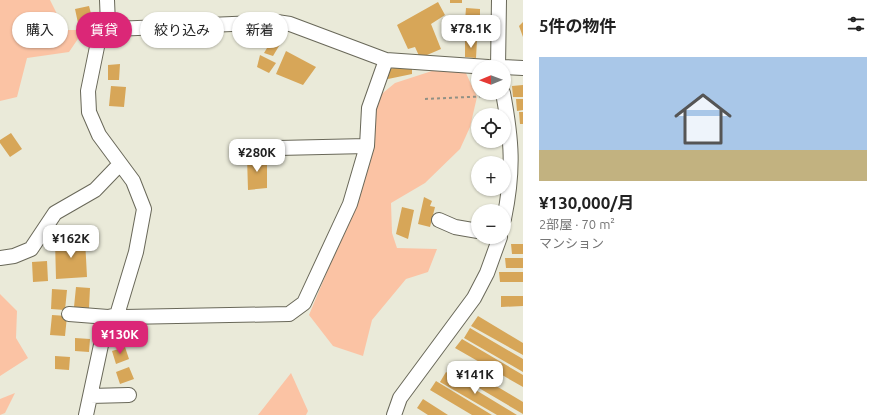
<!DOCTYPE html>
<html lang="ja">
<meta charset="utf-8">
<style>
:root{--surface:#fff;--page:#f2f2f2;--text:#222;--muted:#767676;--line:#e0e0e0;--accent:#db2777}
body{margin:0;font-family:Ubuntu,"Noto Sans JP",sans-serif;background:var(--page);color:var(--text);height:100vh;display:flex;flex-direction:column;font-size:15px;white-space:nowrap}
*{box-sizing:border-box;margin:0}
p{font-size:13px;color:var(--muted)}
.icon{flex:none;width:22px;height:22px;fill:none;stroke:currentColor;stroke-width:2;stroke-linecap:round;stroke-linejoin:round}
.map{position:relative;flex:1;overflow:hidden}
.drawer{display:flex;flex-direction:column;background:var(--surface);width:360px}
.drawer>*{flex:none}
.top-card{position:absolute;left:12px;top:12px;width:380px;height:36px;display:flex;gap:8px}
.needle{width:26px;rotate:269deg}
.fabs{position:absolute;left:471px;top:60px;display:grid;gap:8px}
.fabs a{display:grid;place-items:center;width:40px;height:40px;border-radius:50%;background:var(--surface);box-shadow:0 1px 3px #0004;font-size:20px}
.price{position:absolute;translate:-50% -34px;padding:0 9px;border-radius:8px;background:#fff;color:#222;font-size:13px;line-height:26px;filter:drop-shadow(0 1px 2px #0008)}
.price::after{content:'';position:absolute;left:50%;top:24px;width:12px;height:9px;margin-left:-6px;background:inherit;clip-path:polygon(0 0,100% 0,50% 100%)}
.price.current{background:var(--accent);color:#fff}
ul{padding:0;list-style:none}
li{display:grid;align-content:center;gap:8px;height:212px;padding:0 16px}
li+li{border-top:1px solid var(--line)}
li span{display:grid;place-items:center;height:124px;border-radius:0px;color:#555}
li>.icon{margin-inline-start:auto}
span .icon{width:72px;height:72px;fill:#fffc;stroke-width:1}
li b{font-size:17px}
h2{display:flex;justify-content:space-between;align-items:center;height:48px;padding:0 16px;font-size:17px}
.chip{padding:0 14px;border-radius:18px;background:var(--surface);box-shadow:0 1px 3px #0004;font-size:14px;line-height:36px}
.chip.current{background:var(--accent);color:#fff}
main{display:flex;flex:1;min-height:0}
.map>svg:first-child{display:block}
.green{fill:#fbc3a4}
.building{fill:#d7a658}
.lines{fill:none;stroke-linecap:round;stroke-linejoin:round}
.minor-casing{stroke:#696859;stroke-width:16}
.path{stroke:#919185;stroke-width:2;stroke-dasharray:3 3;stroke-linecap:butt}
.minor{stroke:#fff;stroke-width:14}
</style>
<main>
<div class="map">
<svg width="523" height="415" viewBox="0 0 523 415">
<rect width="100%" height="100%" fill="#eaead9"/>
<path class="green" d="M0,0h50l15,30h19l-15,22 -42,6 -10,39 -17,4z
M435,70l30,1 12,26 -7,30 -10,22 -35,34 -34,20 1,30 5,15 40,1 -9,23 -22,7 -34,41 -9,36 -30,-10 -24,-31 45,-108 24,-110 17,-14z
M0,294l17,17 -1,27 12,20 -28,18z
M291,373l17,38 -2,4h-48z
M15,393l-10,20 -5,2v-16z"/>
<path class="building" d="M450,0h12v3h-12z
M438,2l7,13 -14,9 10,25 -21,9 -5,-11 -7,2 -11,-24z
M89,6l4,15 -15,2 -3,-14z
M466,8l14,1v26l-16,-1z
M523,22v15l-4,-11z
M273,38l9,3 -9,15 -9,-3z
M465,40h12l-1,18 -11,-1z
M286,51l30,16 -13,18 -27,-11z
M260,55l16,8 -7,10 -12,-6z
M120,64l-1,16h-11v-15z
M412,65v9l-24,5v-10z
M523,85v12h-10l-1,-11z
M111,86l15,1 -2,20 -15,-1z
M516,99h7v11l-6,1z
M519,112h4v12h-3z
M11,133l11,16 -12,8 -10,-14v-3z
M267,156v32l-19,2 -1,-33z
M424,197l8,4 -2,5 5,1 -5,20 -12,-3z
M402,207l12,3 -6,29 -12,-5z
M85,239l2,38 -31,2 -1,-39z
M511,244h12v10h-11z
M505,258h18v10h-17z
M47,261l1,20 -15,1 -1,-20z
M499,272h24v10h-23z
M76,287l14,1 -1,20 -15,-1z
M52,289l15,1 -2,20 -14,-1z
M501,296h22v10l-22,1z
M52,315l15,1 -2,20 -15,-1z
M478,316l45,27v12l-52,-29z
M470,328l53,31v13l-59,-34z
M75,338l15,1 -1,13 -14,-1z
M462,339l61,36v12l-68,-39z
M125,347l4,12 -13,5 -4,-13z
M55,356l15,1 -1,13 -14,-1z
M456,362l67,40v12l-73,-43z
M129,367l5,12 -14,5 -4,-12z
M446,372l71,43h-20l-57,-33z
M436,381l56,34h-20l-42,-25z
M423,399l25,16h-20l-11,-7z"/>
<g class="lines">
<g class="minor-casing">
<path id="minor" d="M108,24l6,5 163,-7 13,2 96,36 102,7
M498,67l1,-67
M504,67l19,1
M503,93c9,48 11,77 1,126
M278,148l89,-2
M439,220l16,7 23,4
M0,258l14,-2 17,-7 24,-36 40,-23 25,-26
M69,314l39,3 9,-2 7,2 165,-3 15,-11 46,-99 17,-58 2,-38 17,-48
M90,396l39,-1
M86,415l15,-70 16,-30 19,-63 8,-43 -11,-28 -34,-46 -10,-23 -1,-21 10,-49 10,-18 -1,-24
M394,415l6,-17 74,-100 13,-25 13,-36"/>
</g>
<path class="path" d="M425,99l65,-3"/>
<use href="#minor" class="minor"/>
</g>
</svg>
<div class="fabs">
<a><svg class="needle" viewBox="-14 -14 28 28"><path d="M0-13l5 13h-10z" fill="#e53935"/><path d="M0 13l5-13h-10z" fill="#767676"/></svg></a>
<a><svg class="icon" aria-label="locate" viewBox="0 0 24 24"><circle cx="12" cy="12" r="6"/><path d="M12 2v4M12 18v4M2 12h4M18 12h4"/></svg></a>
<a>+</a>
<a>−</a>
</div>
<b class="price" style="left:471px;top:49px">¥78.1K</b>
<b class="price" style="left:257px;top:173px">¥280K</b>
<b class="price" style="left:71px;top:259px">¥162K</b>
<b class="price current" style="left:120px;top:355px">¥130K</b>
<b class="price" style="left:475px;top:395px">¥141K</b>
<div class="top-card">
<a class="chip">購入</a>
<a class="chip current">賃貸</a>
<a class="chip">絞り込み</a>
<a class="chip">新着</a>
</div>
</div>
<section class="drawer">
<h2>5件の物件<svg class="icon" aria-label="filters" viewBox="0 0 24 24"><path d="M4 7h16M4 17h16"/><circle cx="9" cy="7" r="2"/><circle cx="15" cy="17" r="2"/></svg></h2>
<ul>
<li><span style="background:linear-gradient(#a9c7e8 75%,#c2b280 0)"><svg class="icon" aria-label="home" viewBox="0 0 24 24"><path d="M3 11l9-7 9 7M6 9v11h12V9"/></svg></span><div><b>¥130,000/月</b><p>2部屋 · 70 m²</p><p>マンション</p></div></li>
</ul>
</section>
</main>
